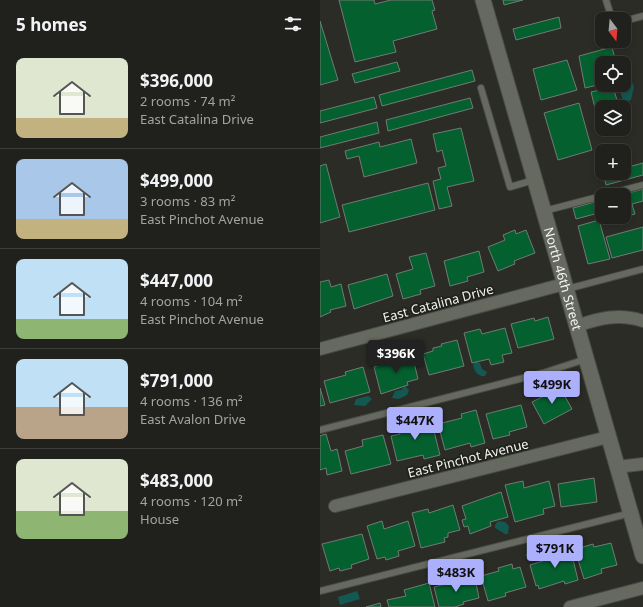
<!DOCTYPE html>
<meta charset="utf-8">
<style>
:root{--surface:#20211c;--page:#282925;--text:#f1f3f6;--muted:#a2a3a3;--line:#3d3e3b;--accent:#acaffb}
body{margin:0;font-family:"Noto Sans",sans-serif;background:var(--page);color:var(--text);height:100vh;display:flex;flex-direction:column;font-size:15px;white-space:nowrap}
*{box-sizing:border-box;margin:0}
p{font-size:13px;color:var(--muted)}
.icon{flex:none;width:22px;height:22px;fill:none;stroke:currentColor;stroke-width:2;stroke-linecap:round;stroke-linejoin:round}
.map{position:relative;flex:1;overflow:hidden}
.sheet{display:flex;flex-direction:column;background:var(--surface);width:320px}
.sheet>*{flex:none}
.needle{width:26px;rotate:164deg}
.tools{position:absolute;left:275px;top:12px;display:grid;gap:8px}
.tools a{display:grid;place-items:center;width:36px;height:36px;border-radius:8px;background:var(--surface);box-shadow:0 2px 6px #0003,0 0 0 1px var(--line);font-size:20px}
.price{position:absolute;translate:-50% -34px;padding:0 9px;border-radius:4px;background:var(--accent);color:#111;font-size:13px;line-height:26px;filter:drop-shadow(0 1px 2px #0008)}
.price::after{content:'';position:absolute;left:50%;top:24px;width:12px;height:9px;margin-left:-6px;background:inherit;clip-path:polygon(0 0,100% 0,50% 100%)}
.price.on{background:#222;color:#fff}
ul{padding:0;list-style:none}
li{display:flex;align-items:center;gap:12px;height:100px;padding:0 16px}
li+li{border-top:1px solid var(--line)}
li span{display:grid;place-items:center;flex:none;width:112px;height:80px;border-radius:8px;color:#555}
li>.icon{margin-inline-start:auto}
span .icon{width:48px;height:48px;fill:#fffc;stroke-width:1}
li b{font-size:17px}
h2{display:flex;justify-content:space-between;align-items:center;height:48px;padding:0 16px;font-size:17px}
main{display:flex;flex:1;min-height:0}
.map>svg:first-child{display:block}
.water{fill:#135851}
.building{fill:#05602f;stroke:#727a74}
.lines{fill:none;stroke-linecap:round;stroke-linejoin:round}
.service-casing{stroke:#494b44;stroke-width:8}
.minor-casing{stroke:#494b44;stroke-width:14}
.tertiary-casing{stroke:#494b44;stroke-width:17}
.service{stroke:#666960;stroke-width:6}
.minor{stroke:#666960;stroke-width:12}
.tertiary{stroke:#666960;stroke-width:15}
.labels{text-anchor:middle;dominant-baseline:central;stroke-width:3.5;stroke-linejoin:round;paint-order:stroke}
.street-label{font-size:13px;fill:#f3f4ef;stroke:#21221b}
</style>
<main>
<section class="sheet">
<h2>5 homes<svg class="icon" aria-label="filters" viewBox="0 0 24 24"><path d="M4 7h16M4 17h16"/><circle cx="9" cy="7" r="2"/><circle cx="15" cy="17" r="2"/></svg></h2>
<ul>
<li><span style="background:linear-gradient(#dfe7d0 75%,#c2b280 0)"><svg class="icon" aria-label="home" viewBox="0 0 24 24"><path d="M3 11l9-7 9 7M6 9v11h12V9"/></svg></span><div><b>$396,000</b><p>2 rooms · 74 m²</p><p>East Catalina Drive</p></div></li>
<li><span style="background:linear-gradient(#a9c7e8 75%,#c2b280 0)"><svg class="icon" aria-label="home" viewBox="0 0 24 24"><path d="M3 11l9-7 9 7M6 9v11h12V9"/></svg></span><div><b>$499,000</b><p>3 rooms · 83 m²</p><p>East Pinchot Avenue</p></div></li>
<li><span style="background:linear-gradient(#bfe0f5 75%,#8fb573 0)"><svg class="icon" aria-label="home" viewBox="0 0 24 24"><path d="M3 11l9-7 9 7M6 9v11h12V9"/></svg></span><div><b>$447,000</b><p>4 rooms · 104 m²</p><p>East Pinchot Avenue</p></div></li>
<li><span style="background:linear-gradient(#bfe0f5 60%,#b9a48a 0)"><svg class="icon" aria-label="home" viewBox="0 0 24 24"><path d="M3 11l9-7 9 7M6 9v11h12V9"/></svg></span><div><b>$791,000</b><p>4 rooms · 136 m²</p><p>East Avalon Drive</p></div></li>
<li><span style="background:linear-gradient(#dfe7d0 65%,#8fb573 0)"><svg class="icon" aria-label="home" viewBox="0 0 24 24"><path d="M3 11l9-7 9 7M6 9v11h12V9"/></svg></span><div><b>$483,000</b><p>4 rooms · 120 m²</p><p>House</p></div></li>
</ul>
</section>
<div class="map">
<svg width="323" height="607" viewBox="0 0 323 607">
<rect width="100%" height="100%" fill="#2a2c25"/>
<path class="water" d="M308,81l4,1 2,5 -3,13 -6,2 -2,-2 -4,-11z
M156,362l4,1 2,6 5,3 -2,4c-6,1 -11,-4 -12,-11z
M85,386l4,4 -2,5 -8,4 -7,-1 3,-7 6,-1z
M48,396l4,3 -7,7 -11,-1 2,-6z
M178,521l7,1 4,4 -1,8h-3l-10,-6v-3z
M222,543l1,8 -6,1 -7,6 -5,-3 9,-11z
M37,591l3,8 -20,6 -2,-8z"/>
<path class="building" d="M19,0h35l1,4 16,-4h41l3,10 -3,1 5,18 -44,12 3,11 -41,10z
M183,0h20l-19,5z
M239,17l2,11 -45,12 -3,-11z
M0,21l18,59 -18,5z
M292,47l4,16h-14v21l-17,4 -6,-32z
M247,60l10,30 -36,10 -8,-31z
M77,62l3,9 -45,12 -3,-9z
M152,70l3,11 -93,25 -3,-11z
M293,87l6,20h-17v7l-5,2 -6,-24z
M54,97l3,11 -57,15v-12z
M150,98l3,10 -85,23 -2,-11z
M259,103l13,47 -34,10 -14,-47z
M57,122l2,11 -59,15v-11z
M141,128l13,53 -27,6 5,19 -13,3 -6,-28 8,-2 -3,-11 8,-2 -4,-16 -5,2 -4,-18z
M91,139l6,24 -53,14 -5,-21 -12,3 -2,-8 34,-9 1,5z
M323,163v12l-37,10 -3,-11 21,-1v-5z
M6,164l14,53 -20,6v-57z
M108,183l7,27 -86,22 -7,-27z
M323,189v12l-11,3 3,10 -29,8 -1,-5h19v-22h-3z
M282,200v12l-26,7 -3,-11z
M279,220l11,39 -22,5 -10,-38z
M323,227v23l-31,8 -6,-21z
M195,230l1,4 10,-4 9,23 -21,8 1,3 -17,7 -10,-24 17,-7 -2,-5z
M159,251l5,21 -17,5 1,4 -18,5 -6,-25z
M106,253l9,33 -15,4 1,4 -18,5 -7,-25 17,-5 -4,-12z
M67,274l6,22 -39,13 -6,-24z
M9,280l2,7 10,-3 5,22 -16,4 1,2 -11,5v-35z
M228,317l6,22 -36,9 -7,-24 23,-6 1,3z
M185,328l7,25 -10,2 2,7 -13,3 -2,-6 -17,4 -8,-30 16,-4 2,5z
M137,340l7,26 -35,9 -6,-21 10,-3v-3l9,-2 -1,-2z
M92,354l6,25 -11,3 1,3 -27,9 -7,-27z
M43,367l7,25 -40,11 -6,-22 22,-6 -1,-3z
M238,384l14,25 -28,15 -12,-22 16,-8 -2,-4z
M0,388l5,17 -5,1z
M201,405l6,22 -18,5 1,3 -17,4 -7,-25z
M156,410l9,33 -14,4 -1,-4 -25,7 -7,-26 24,-6 -1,-4z
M99,418l3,12 11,-3 7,28 -16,4 -1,-4 -26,6 -6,-25 9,-2 -2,-10z
M6,434l5,17 6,-2 5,22 -15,4 -1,-7 -6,2v-34z
M63,435l8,29 -40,10 -6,-23 18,-5 -1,-6z
M274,478l3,24 -36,5 -3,-23z
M203,481l1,7 25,-7 6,25 -12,3 1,5 -29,8 -10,-37z
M181,492l7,25 -18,5 1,4 -21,8 -2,-8 -4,1 -2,-7 4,-1 -4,-13z
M133,505l7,25 -12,3v4l-4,1 1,4 -24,6 -9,-35 16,-4 1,4z
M62,521l2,8 24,-8 7,25 -17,5 1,5 -13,4 -1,-3 -8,2 -10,-33z
M42,534l7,25 -18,6 1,3 -12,3 -1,-3 -9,3 -8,-27z
M291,543l6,22 -16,4 1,4 -18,6 -8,-26h2l-2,-4 17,-5 1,3z
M250,547l8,33 -13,4 -1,-3 -25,8 -1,-4 -2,1 -6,-21 13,-4 -2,-6z
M192,564l1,5 7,-2 6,20 -21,6 1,3 -18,5 -7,-25 18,-5 -1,-3z
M148,578l2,7 6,-2 3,15 -16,4 1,2 -9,3h-16l-5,-20z
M109,583l6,24h-46l-2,-7 19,-4 -2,-6z
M60,603l1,4h-15z"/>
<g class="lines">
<g class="service-casing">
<path id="service" d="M286,0l6,19
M304,21l19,-5
M161,88l29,99 24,-7
M285,195l38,-10
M224,211l58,-15
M247,289l76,-20
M0,430l223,-57 43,-14
M0,591l311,-78"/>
</g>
<g class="minor-casing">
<path id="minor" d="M257,326c22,-8 43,-13 66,-5
M0,349l244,-65
M297,467l26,-3
M15,506l273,-69
M250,607l73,-19"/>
</g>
<g class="tertiary-casing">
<g id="tertiary">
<path id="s1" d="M163,0l160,556"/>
</g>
</g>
<use href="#service" class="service"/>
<use href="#minor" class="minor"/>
<use href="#tertiary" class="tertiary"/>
</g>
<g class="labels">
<g class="street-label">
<text stroke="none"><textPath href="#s1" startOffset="290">North 46th Street</textPath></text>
<text transform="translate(118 303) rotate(-15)">East Catalina Drive</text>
<text transform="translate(148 458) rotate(-14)">East Pinchot Avenue</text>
</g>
</g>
</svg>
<div class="tools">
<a><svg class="needle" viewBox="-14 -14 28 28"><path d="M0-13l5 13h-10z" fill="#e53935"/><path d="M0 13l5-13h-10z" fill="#a2a3a3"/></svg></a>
<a><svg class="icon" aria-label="locate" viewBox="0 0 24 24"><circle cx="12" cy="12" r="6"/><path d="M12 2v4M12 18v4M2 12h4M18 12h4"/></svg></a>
<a><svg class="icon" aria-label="layers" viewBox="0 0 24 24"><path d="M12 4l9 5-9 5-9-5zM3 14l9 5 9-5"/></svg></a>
<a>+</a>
<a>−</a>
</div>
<b class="price on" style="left:76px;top:374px">$396K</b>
<b class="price" style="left:232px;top:405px">$499K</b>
<b class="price" style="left:95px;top:441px">$447K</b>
<b class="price" style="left:235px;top:569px">$791K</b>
<b class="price" style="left:136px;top:593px">$483K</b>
</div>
</main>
